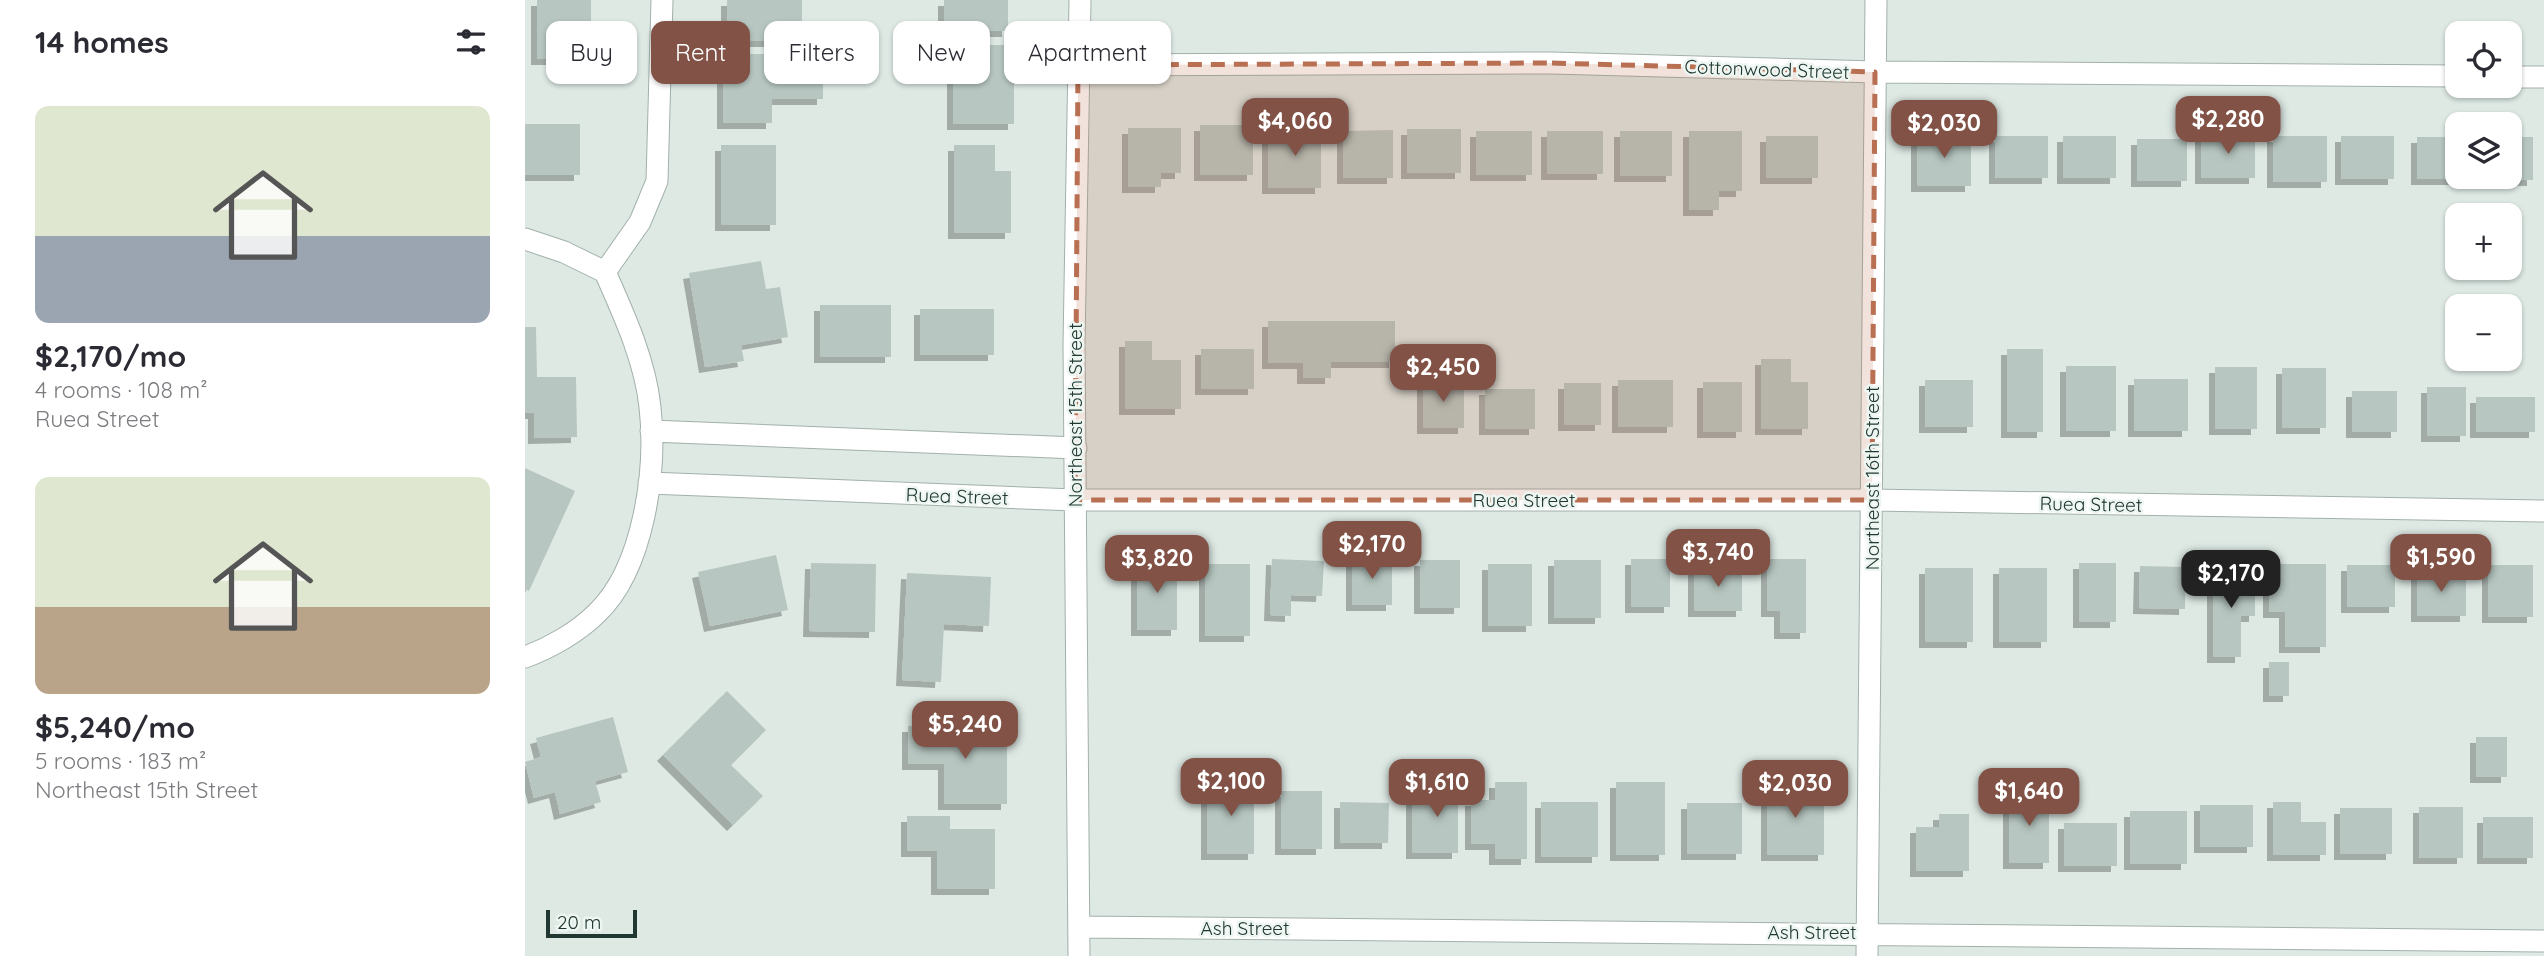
<!DOCTYPE html>
<meta charset="utf-8">
<style>
:root{--surface:#fff;--page:#f7f7f7;--text:#2b2b33;--muted:#7c7c81;--accent:#815245}
body{margin:0;font-family:Quicksand,sans-serif;background:var(--page);color:var(--text);height:100vh;display:flex;flex-direction:column;font-size:26px;white-space:nowrap}
*{box-sizing:border-box;margin:0}
p{font-size:23px;color:var(--muted)}
.icon{flex:none;width:38px;height:38px;fill:none;stroke:currentColor;stroke-width:2;stroke-linecap:round;stroke-linejoin:round}
.map{position:relative;flex:1;overflow:hidden}
.drawer{display:flex;flex-direction:column;background:var(--surface);width:525px}
.drawer>*{flex:none}
.guide{position:absolute;left:21px;top:21px;width:665px;height:63px;display:flex;gap:14px}
.fabs{position:absolute;left:1920px;top:21px;display:grid;gap:14px}
.fabs a{display:grid;place-items:center;width:77px;height:77px;border-radius:14px;background:var(--surface);box-shadow:0 2px 5px #0004;font-size:35px}
.scale{position:absolute;left:21px;bottom:18px;width:91px;box-sizing:border-box;padding-left:7px;border:4px solid #213832;border-top:0;font-size:19px;line-height:24px;white-space:nowrap;color:#213832;-webkit-text-stroke:5px #eef6f2;paint-order:stroke}
.price{position:absolute;translate:-50% -60px;padding:0 16px;border-radius:14px;background:var(--accent);color:#fff;font-size:23px;line-height:46px;filter:drop-shadow(0 2px 4px #0008)}
.price::after{content:'';position:absolute;left:50%;top:42px;width:21px;height:16px;margin-left:-10px;background:inherit;clip-path:polygon(0 0,100% 0,50% 100%)}
.price.selected{background:#222;color:#fff}
ul{padding:0;list-style:none}
li{display:grid;align-content:center;gap:14px;height:371px;padding:0 35px}
li span{display:grid;place-items:center;height:217px;border-radius:14px;color:#555}
li>.icon{margin-inline-start:auto}
span .icon{width:126px;height:126px;fill:#fffc;stroke-width:1}
li b{font-size:30px}
h2{display:flex;justify-content:space-between;align-items:center;height:84px;padding:0 35px;font-size:30px}
.chip{padding:0 24px;border-radius:14px;background:var(--surface);box-shadow:0 2px 5px #0004;font-size:24px;line-height:63px}
.chip.selected{background:var(--accent);color:#fff}
main{display:flex;flex:1;min-height:0}
.map>svg:first-child{display:block}
.building{fill:#b7c6c0;filter:url(#shadow)}
.lines{fill:none;stroke-linecap:round;stroke-linejoin:round}
.street-casing{stroke:#a2b0ab;stroke-width:23}
.street{stroke:#fff;stroke-width:21}
.marked{fill:#b86f52;fill-opacity:0.2;stroke:#b86f52;stroke-width:5;stroke-dasharray:14 9;stroke-linejoin:round}
.labels{text-anchor:middle;dominant-baseline:central;stroke-width:5;stroke-linejoin:round;paint-order:stroke}
.street-label{font-size:19px;fill:#213832;stroke:#eef6f2}
</style>
<main>
<section class="drawer">
<h2>14 homes<svg class="icon" aria-label="filters" viewBox="0 0 24 24"><path d="M4 7h16M4 17h16"/><circle cx="9" cy="7" r="2"/><circle cx="15" cy="17" r="2"/></svg></h2>
<ul>
<li><span style="background:linear-gradient(#dfe7d0 60%,#9aa5b1 0)"><svg class="icon" aria-label="home" viewBox="0 0 24 24"><path d="M3 11l9-7 9 7M6 9v11h12V9"/></svg></span><div><b>$2,170/mo</b><p>4 rooms · 108 m²</p><p>Ruea Street</p></div></li>
<li><span style="background:linear-gradient(#dfe7d0 60%,#b9a48a 0)"><svg class="icon" aria-label="home" viewBox="0 0 24 24"><path d="M3 11l9-7 9 7M6 9v11h12V9"/></svg></span><div><b>$5,240/mo</b><p>5 rooms · 183 m²</p><p>Northeast 15th Street</p></div></li>
</ul>
</section>
<div class="map">
<svg width="2019" height="956" viewBox="0 0 2019 956">
<defs>
<filter id="shadow"><feDropShadow dx="-6" dy="6" stdDeviation="0" flood-color="#0004"/></filter>
</defs>
<rect width="100%" height="100%" fill="#dee9e4"/>
<path class="building" d="M12,0h54v59h-54z
M202,0h75v41h-75z
M419,0h64v31h-64z
M428,45h61v79h-61z
M198,54h100v45h-51v24h-49z
M0,124h55v51h-55z
M675,125h53v50h-53z
M603,128h53v45h-20v14h-33z
M743,128h53v60h-53z
M882,129h54v44h-54z
M868,130v48h-50v-47z
M951,131h56v44h-56z
M1022,131h56v43h-56z
M1095,131h52v45h-52z
M1164,131h53v60h-23v19h-30z
M1392,135h54v51h-54z
M1676,135h54v43h-54z
M1241,136h52v42h-52z
M1470,136h53v42h-53z
M1538,136h53v42h-53z
M1748,136h54v46h-54z
M1816,136h53v43h-53z
M1892,137h40v40l7,2h-47z
M1984,137h24v43l-53,-1 29,-2z
M1612,139h50v42h-50z
M196,145h55v80h-55z
M429,145h41v26h16v62h-57z
M236,261l5,28 14,-2 8,50 -47,8 3,16 -39,6 -16,-94z
M295,305h71v52h-71z
M395,309h74v46h-74z
M743,321h127v41h-64v16h-28v-15h-35z
M0,327h11l1,50h39l1,60 -43,1v-25h-9z
M600,341h27v19h29v49h-56z
M676,349h53v40h-53z
M1482,349h36v83h-36z
M1236,359h30v23h17v47h-47z
M1541,366h50v65h-50z
M1690,367h42v62h-42z
M1757,368h44v60h-44z
M1609,379h54v52h-54z
M898,380h41v48h-41z
M1093,380h55v47h-55z
M1400,380h48v47h-48z
M1178,382h39v50h-39z
M1039,383h37v42h-37z
M1902,387h39v49h-39z
M960,389h50v40h-50z
M1827,391h45v41h-45z
M1951,397h59v35h-59z
M0,468l50,23 -46,100 -4,-2z
M251,555l12,55 -78,16 -12,-54z
M827,557h40v48h-40z
M747,559l52,2 -2,35 -31,-1v21l-21,-1z
M1106,559h39v48h-39z
M1242,559h39v74h-26v-22h-13z
M612,560h40v70h-40z
M895,560h40v48h-40z
M1029,560h47v58h-47z
M286,563l65,1 -1,68 -66,-1z
M1554,563h37v59h-37z
M680,564h45v72h-45z
M963,564h44v62h-44z
M1744,564h57v83h-41v-35h-16z
M1822,565h48v42h-48z
M1963,565h45v52h-45z
M1615,566l46,1 -1,42 -46,-1z
M1169,567h48v44h-48z
M1400,568h48v74h-48z
M1474,568h48v74h-48z
M1892,571h49v45h-49z
M1688,572h42v44h-14v41h-28z
M382,573l84,4 -2,49 -45,-2 -3,58 -39,-2z
M1744,662h20v34h-20z
M202,691l39,39 -35,35 32,31 -30,29 -70,-70z
M88,717l15,55 -33,9 6,21 -41,12 -5,-22 -21,6 -9,-36 16,-5 -5,-19z
M383,726h99v78h-63v-40h-36z
M1951,737h31v40h-31z
M909,776h24v77h-46v-54h22z
M970,782h32v77h-32v-15h-24v-44h24z
M1091,782h49v73h-49z
M682,783h47v71h-47z
M1242,785h57v70h-57z
M756,791h41v58h-41z
M1484,794h40v69h-40z
M815,802l49,1 -1,40h-48z
M1016,802h57v55h-57z
M1748,802h28v20h25v33h-53z
M1162,803h55v51h-55z
M1675,805h53v42h-53z
M1894,807h44v51h-44z
M1815,808h52v46h-52z
M1605,811h57v53h-57z
M1414,814h30v57h-53v-44h23z
M382,816h43v13h45v60h-58v-38h-30z
M1958,817h50v41h-50z
M1539,823h53v43h-53z"/>
<g class="lines">
<g class="street-casing">
<path id="street" d="M553,65l474,-2 323,9 582,4
M1984,77h35
M0,239l39,13 41,20c19,43 40,88 45,135 7,63 -6,161 -53,206 -19,19 -47,35 -72,44
M80,272l35,-50 17,-41 5,-181
M126,431l425,17
M124,483l426,17h797l672,11
M555,927l1464,14
M554,956l-5,-611 6,-345
M1342,956l9,-956"/>
</g>
<use href="#street" class="street"/>
</g>
<path class="marked" d="M1027,63l323,9 -3,428h-797l3,-435z"/>
<g class="labels">
<g class="street-label">
<text transform="translate(1242 69) rotate(2)">Cottonwood Street</text>
<text transform="translate(550 415) rotate(-90)">Northeast 15th Street</text>
<text transform="translate(1347 478) rotate(-90)">Northeast 16th Street</text>
<text transform="translate(432 496) rotate(2)">Ruea Street</text>
<text x="999" y="500">Ruea Street</text>
<text transform="translate(1566 504) rotate(1)">Ruea Street</text>
<text x="720" y="928">Ash Street</text>
<text x="1287" y="932">Ash Street</text>
</g>
</g>
</svg>
<div class="fabs">
<a><svg class="icon" aria-label="locate" viewBox="0 0 24 24"><circle cx="12" cy="12" r="6"/><path d="M12 2v4M12 18v4M2 12h4M18 12h4"/></svg></a>
<a><svg class="icon" aria-label="layers" viewBox="0 0 24 24"><path d="M12 4l9 5-9 5-9-5zM3 14l9 5 9-5"/></svg></a>
<a>+</a>
<a>−</a>
</div>
<div class="scale">20 m</div>
<b class="price" style="left:1703px;top:156px">$2,280</b>
<b class="price" style="left:770px;top:158px">$4,060</b>
<b class="price" style="left:1419px;top:160px">$2,030</b>
<b class="price" style="left:918px;top:404px">$2,450</b>
<b class="price" style="left:847px;top:581px">$2,170</b>
<b class="price" style="left:1193px;top:589px">$3,740</b>
<b class="price" style="left:1916px;top:594px">$1,590</b>
<b class="price" style="left:632px;top:595px">$3,820</b>
<b class="price selected" style="left:1706px;top:610px">$2,170</b>
<b class="price" style="left:440px;top:761px">$5,240</b>
<b class="price" style="left:706px;top:818px">$2,100</b>
<b class="price" style="left:912px;top:819px">$1,610</b>
<b class="price" style="left:1270px;top:820px">$2,030</b>
<b class="price" style="left:1504px;top:828px">$1,640</b>
<div class="guide">
<a class="chip">Buy</a>
<a class="chip selected">Rent</a>
<a class="chip">Filters</a>
<a class="chip">New</a>
<a class="chip">Apartment</a>
</div>
</div>
</main>
